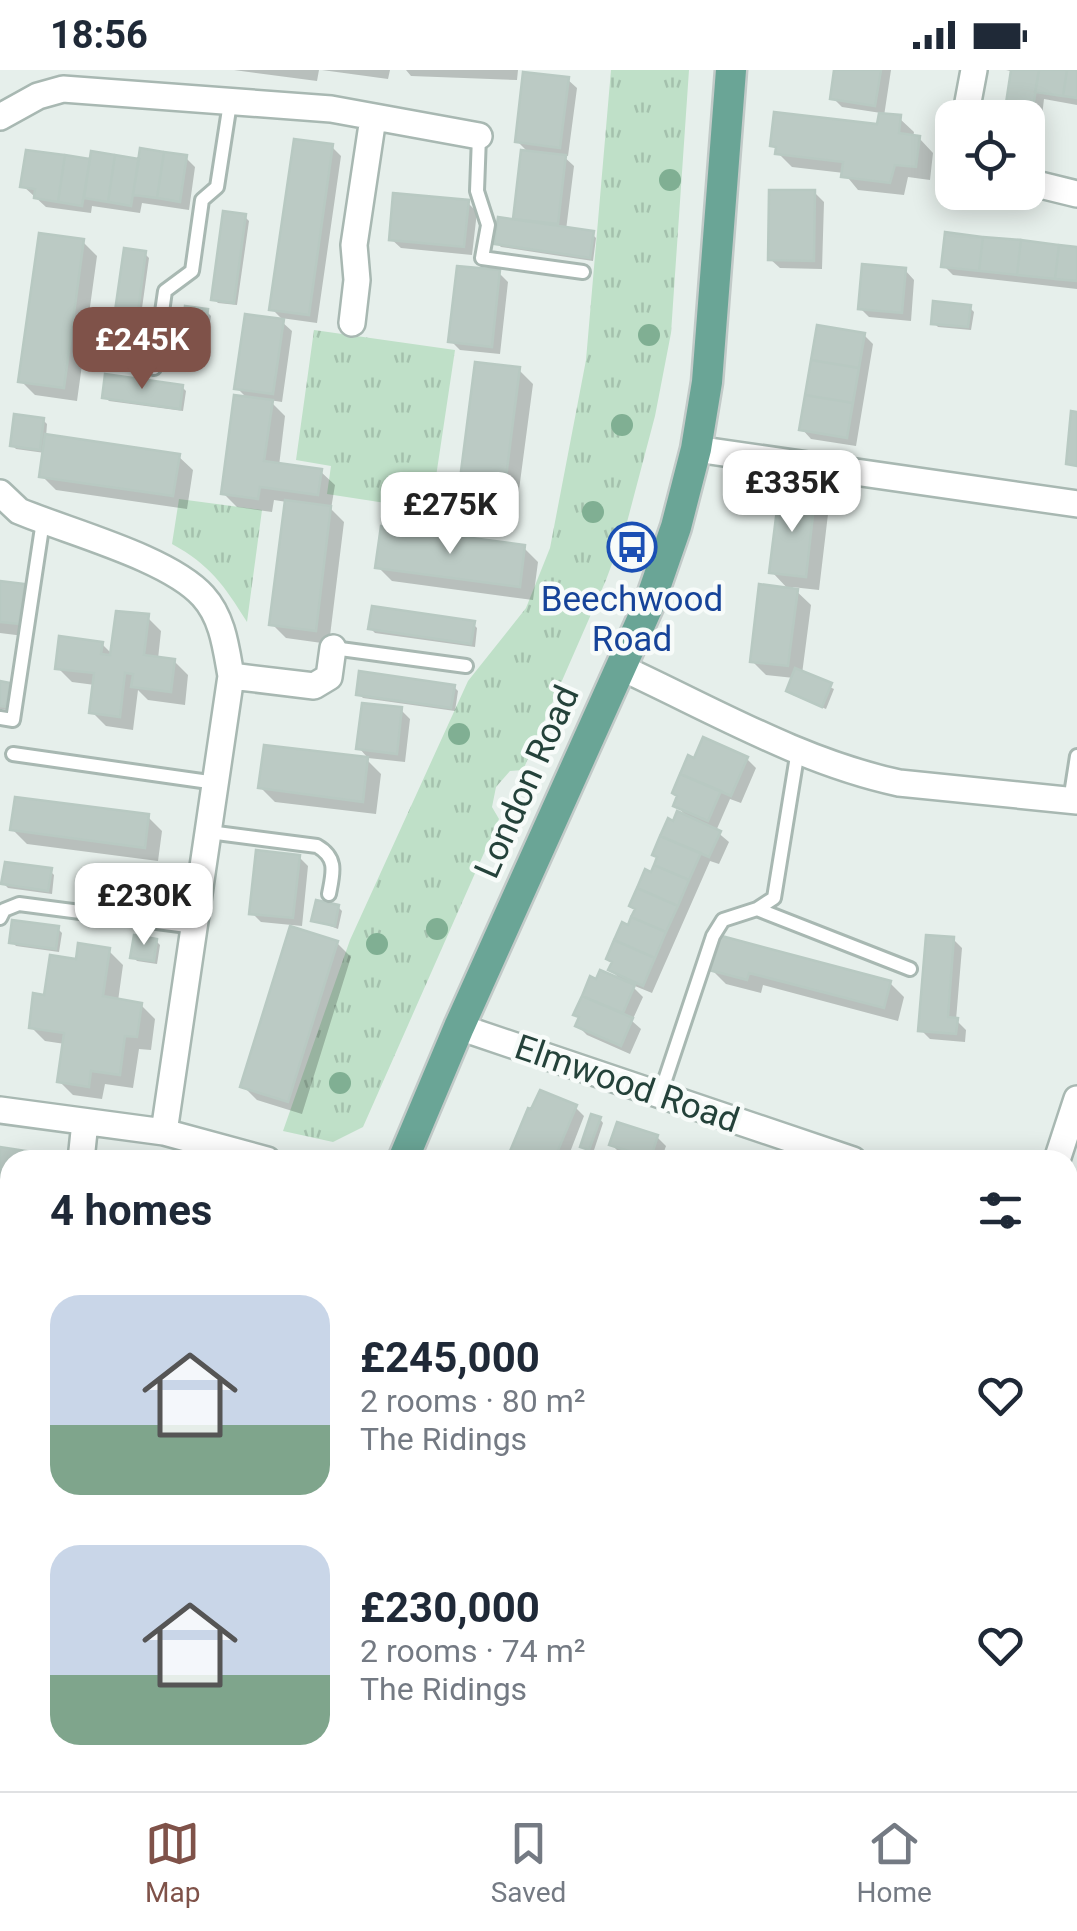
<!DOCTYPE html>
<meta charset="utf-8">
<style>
:root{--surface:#fff;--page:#f6f6f7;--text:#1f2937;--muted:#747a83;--line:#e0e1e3;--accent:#7f5249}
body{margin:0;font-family:Roboto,sans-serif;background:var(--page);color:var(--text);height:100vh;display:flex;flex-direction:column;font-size:38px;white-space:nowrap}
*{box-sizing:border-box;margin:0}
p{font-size:32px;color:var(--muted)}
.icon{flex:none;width:55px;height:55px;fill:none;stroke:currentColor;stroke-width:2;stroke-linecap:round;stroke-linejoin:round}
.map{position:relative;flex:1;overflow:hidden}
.side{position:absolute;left:0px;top:1080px;width:1078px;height:642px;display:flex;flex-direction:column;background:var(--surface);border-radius:30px 30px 0 0;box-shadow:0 5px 25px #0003}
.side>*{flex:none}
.controls{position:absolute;left:935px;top:30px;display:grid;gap:20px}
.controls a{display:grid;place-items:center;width:110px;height:110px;border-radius:20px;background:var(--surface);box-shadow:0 5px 25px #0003;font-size:50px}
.price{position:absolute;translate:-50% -85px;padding:0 22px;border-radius:20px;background:#fff;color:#222;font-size:32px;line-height:65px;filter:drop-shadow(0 2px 5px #0008)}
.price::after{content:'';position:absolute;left:50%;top:60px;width:30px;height:22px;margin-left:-15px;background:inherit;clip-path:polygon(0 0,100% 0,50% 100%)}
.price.active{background:var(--accent);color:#fff}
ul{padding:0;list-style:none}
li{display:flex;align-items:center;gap:30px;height:250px;padding:0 50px}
li span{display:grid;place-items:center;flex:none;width:280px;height:200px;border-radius:30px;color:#555}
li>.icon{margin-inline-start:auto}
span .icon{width:120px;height:120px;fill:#fffc;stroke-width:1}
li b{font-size:42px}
h2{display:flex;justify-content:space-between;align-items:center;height:120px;padding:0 50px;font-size:42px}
.status{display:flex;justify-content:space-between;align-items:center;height:70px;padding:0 50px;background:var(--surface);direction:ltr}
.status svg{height:28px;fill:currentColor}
.tabs{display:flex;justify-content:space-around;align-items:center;height:140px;border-top:2px solid var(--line);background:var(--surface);font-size:28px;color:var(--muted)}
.tabs a{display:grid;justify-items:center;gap:5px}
.tabs .active{color:var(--accent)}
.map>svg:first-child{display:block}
.grass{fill:url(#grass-tufts)}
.park{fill:url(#park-crowns)}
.shadow{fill:#0003}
.building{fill:#bbcac4;stroke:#b8c9c2;stroke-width:2.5}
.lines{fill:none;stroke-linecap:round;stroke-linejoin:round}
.lane-casing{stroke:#a8b8b2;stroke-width:18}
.street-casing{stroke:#a8b8b2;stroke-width:30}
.primary-casing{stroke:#c2cac8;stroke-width:35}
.lane{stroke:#fff;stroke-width:12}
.street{stroke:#fff;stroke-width:25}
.primary{stroke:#6aa596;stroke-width:30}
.tree{fill:#80af93}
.labels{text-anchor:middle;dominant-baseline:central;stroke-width:9;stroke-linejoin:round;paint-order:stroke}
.transit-label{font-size:35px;fill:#164399;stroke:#f7fbf9}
.street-label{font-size:35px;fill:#24423a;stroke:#f7fbf9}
</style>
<div class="status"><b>18:56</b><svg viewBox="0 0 49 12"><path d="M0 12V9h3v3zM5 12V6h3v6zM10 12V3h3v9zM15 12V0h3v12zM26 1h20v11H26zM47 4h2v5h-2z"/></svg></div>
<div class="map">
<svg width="1077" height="1721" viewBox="0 0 1077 1721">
<defs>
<pattern id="grass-tufts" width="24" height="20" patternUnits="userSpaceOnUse" patternTransform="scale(2.5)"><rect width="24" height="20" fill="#bfe0c8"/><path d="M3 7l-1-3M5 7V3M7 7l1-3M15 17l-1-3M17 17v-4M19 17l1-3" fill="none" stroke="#a4c1ad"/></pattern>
<pattern id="park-crowns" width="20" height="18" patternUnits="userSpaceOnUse" patternTransform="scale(2.5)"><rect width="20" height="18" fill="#bfe0c8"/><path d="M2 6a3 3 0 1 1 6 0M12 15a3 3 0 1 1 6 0" fill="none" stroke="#a4c1ad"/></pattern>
</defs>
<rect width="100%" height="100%" fill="#e6efeb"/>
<path class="grass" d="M611,0h78l-18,263 -16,83 -29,110 -20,54 -83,190 -13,1 -14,16 -4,20 7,12 -136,308 -30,15 -50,-11 67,-191 118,-259 58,-73 24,-60 36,-188z
M314,260l141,20 -24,160 -104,-16 4,-28 -35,-6z
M179,429l83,11 -15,112c-23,-37 -37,-57 -75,-78z"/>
<path class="park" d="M0,1400l10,1v251l-10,13z"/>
<path class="shadow" d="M234,0h85l-2,11z
M322,0h68l-2,9z
M406,0h112l-1,10 -106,-4z
M837,0h54l-7,46 15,2 15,14 -1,6h6l14,15 -3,27 -22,-3 -4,18 -46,-5 -14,-17 -52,-6 -14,-14 -5,-8 106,-19 2,-13 -39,-6 -9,-9z
M1006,0h71v35l-33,-6 -2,17 -24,-4 -10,-9 15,-29z
M567,9l10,9 -9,68 -6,-1 12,11 -8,64 26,4 4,4 -3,23 -92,-14 -4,-4 24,-20 -5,-5 13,-65 -12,-12z
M332,77l9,9 -24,167 -36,-5 -9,-9z
M186,88l9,9 -6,43 -47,-7 -2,10 -48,-7 -1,7 -45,-6 -23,-21 69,-24z
M814,122l10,10 -2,67 -42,-1 -10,-9z
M467,132l10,10 -5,43 -71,-7 -10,-9z
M245,147l4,4 -12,84 -19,-2 -4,-4z
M83,172l14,14 -20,145 -42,-6 -14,-14z
M1077,179v40l-124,-14 -9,-9z
M145,184l4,4 -12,86 -19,-2 -4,-4z
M905,200l9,10 -3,41 -42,-4 -9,-9z
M499,203l9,9 -8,72 -40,-4 -9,-9z
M970,238l4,4 -3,18 -33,-3 -4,-4z
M207,242l4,4 -6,41 -20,-3 -4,-4z
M282,252l10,9 -10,71 -13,-2 16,16 -6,50 41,5 15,14 -4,24 13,13 -15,122 -43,-6 -14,-14 15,-122 -13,-2 -2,12 -35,-5 -14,-14 25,-94 -11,-11z
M864,265l9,9 -17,102 -45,-7 -9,-10z
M519,300l14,14 -16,121 -41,-5 -14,-14z
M182,317l4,4 -3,20 -74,-10 -4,-4z
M43,350l4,4 -1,13 132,19 15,14 -6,39 -131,-19 -14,-14 3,-23 -29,-4 -4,-4z
M814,430l14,14 -9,76 -27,-3 19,18 -9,69 32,15 -8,20 -33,-14 -4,-4 5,-13 -28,-3 -14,-14 38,-70 -18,-19z
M524,478l14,14 -5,38 -141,-19 -14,-14z
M0,513l23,4 15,14 -6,36 -32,-4z
M147,547l14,14 -3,28 16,2 14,14 -3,30 -37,-5 -10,-10 -5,40 -27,-4 -14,-14 3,-27 -23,-3 -14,-14 44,-24 11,11z
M473,554l4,4 -2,19 -100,-14 -4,-4z
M0,614l12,5 -3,21 -9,-1z
M454,617l4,4 -3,20 -92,-13 -4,-4z
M401,640l9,9 -5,43 -37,-4 -9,-10z
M747,689l9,9 -15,35 -11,-4 -14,32 13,11 -10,22 -9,-3 -58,132 -22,-9 13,13 -11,24 9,8 -11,25 -43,-19 -9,-9 3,-7 -5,-5 15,-34 33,3 -13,-13 26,-59 -5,-5 20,-31 23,-51 14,-5 -13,-14z
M367,690l14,14 -5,40 -101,-12 -14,-14z
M148,747l14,14 -4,30 -131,-17 -14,-14z
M299,787l9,9 -6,60 -41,-4 -9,-9z
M50,801l4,4 -2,19 -44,-6 -4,-4z
M162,815l4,4 -2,20 -77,-11 -4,-4z
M338,837l4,4 -4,18 -24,-9z
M58,859l4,4 -3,19 -43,-6 -4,-4z
M953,869l9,9 -6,72 10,10 -1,12 -35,-3 -9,-9z
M156,871l4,4 -3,19 -20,-3 -4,-4z
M337,873l14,14 -49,157 -45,-14 -14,-14z
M109,881l14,14 -5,36 23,4 14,14 -4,31 -12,-1 -6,39 -28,-4 -3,15 -29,-4 -14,-14 6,-37 -20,-3 -14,-14 15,-29 32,-37z
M712,900l178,13 14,14 -6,24 -135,-36 -2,8 -35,-9z
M575,1037l9,9 -17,44h-55z
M600,1049l3,4 -10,30 -10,-6z
M657,1067l9,9 -5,14h-20l-20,-6 -9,-9z
M2,1080l36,5 5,5h-33v157l-10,-1z
M0,1325h10v73l-10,-1z
M1068,1523l9,7 -3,25 3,1v12l-6,-5 -2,8z
M135,1712h59l1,9h-59z
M394,1712h502l5,9h-481z
M937,1712h116l18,9h-82l-17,-7 -3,7h-23z"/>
<path class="building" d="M834,0h47l-6,36 -45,-7z
M1011,0h28l-6,38 -27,-5z
M1039,0h28l-4,26 -28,-4z
M1067,0h10v28l-14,-2z
M523,2l46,5 -9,71 -45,-6z
M774,42l103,12 2,-11 22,2 -2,18 21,3 -4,31 -21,-2 -5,18 -49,-6 2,-15 -68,-8 1,-7 -6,-1z
M294,69l39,5 -24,171 -40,-5z
M140,78l24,4 -7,46 -24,-3z
M26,80l39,5 -7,47 -24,-4 1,-9 -15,-2z
M521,80l45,5 -8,69 -45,-5z
M91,81l24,4 -7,47 -24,-4z
M164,82l23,3 -7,47 -23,-4z
M65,85l25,4 -8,47 -24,-4z
M115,85l24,4 -8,47 -23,-4z
M769,120h46l-1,71 -46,-1z
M393,123l76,7 -5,47 -75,-7z
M223,141l23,3 -12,89 -23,-3z
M498,147l96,14 -4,27 -96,-14z
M945,162l38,5 -4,34 -38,-4z
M39,163l45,6 -20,149 -46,-6z
M983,167l38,3 -4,35 -38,-4z
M1021,170l38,5 -4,34 -38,-4z
M1059,175l18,2v34l-22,-2z
M124,178l22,3 -12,91 -23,-3z
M862,194l44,4 -4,45 -44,-4z
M457,196l43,4 -8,77 -44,-5z
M933,231l38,4 -3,22 -37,-3z
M185,236l23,3 -6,45 -23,-3z
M245,244l39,5 -11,75 -39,-5z
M817,255l48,8 -6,35 -48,-8z
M811,290l48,8 -6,35 -48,-8z
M475,292l45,5 -16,126 -45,-6z
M105,304l78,11 -3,24 -78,-11z
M234,325l39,5 -9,61 58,8 -4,26 -58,-8 -2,12 -37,-5z
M805,325l48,8 -6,35 -48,-8z
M1071,341l6,1v54l-11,-2z
M14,344l30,4 -4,32 -30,-4z
M45,364l135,20 -7,42 -134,-19z
M779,423l36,4 -9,80 -37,-4z
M285,430l46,6 -15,125 -47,-6z
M381,456l144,19 -5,42 -145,-19z
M0,511l25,3 -6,40 -19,-2z
M759,514l39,5 -10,77 -38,-4z
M372,536l103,15 -4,23 -103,-15z
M116,541l33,3 -5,41 31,4 -4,33 -40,-5 2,-13 -8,-1 -5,44 -31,-4 5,-40 -39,-4 4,-33 44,6 -2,12 9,1z
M795,598l37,15 -10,24 -36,-16z
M359,601l96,14 -4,23 -95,-13z
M0,611l10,2 -4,24 -6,-1z
M362,633l40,4 -5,47 -41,-5z
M703,667l45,20 -17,39 -51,-22 8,-19 6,3z
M264,675l104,12 -5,45 -105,-14z
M680,704l41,17 -13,30 -35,-15 4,-10 -5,-3z
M15,727l134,17 -4,34 -135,-18z
M677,741l44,20 -12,26 -49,-21 8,-18 5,3z
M660,766l41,17 -12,27 -35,-15 3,-8 -5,-2z
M256,780l44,5 -7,63 -44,-4z
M5,792l47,6 -4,23 -47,-7z
M654,795l35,15 -11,26 -41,-18 8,-19 6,3z
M84,802l79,10 -3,24 -80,-11z
M637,818l41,18 -12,26 -35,-15 4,-8 -6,-3z
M316,830l23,5 -4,21 -24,-5z
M631,847l35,15 -11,26 -41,-18 8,-18 6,3z
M12,850l47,6 -3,23 -47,-6z
M290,856l48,15 -50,161 -48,-15z
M134,865l23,4 -3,22 -24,-3z
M718,865l173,46 -7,27 -135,-35 -2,7 -38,-10z
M926,865l28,2 -6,80 10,1 -2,16 -38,-3z
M614,870l41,18 -12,28 -35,-16 4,-8 -6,-3z
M78,873l32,5 -7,48 39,7 -5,34 -12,-1 -5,39 -29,-4 -2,16 -32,-5 7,-49 -35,-5 4,-35 11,2 6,-40 26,4z
M600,900l35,15 -12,28 -41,-17 8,-20 6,3z
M582,926l51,22 -12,28 -46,-20 4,-9 -6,-2z
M540,1020l37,15 -23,55h-44l-2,-4 20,-48 3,1z
M591,1044l10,3 -12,33 -9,-3z
M617,1052l41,13 -7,23 -42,-13z
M0,1077l39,6 -1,7h-28v126l-10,-1z
M0,1222l10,1v26l-10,-1z
M0,1280l10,1v22l-10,-1z
M0,1322l10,1 -5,68 -5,-1z
M133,1712h54l2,9h-67l11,-2z
M418,1712h209l-3,9h-181z
M637,1712h250l-3,9h-250z
M985,1712h75l10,5 -1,4h-63z"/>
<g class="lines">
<g class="lane-casing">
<path id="lane" d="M479,66l-2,55 11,34 -6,33 101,14
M154,298l11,-77 27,-20 10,-71 15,-13 13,-84
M333,578l133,18
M0,648l13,2 30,-199
M13,684l203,29
M1070,731l7,-45
M209,762l108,14c21,12 16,27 12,48
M757,839l153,60
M0,848l4,-8 15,-6 176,23
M660,1025l53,-159 10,-16 34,-11 17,-11 24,-148
M0,1263l10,1
M1068,1329l9,4
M1068,1557l9,-27
M1068,1654l9,5
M918,1721l3,-9"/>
</g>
<g class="street-casing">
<path id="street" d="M0,47l38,-21 25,-7 268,20 148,27
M965,48l9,-48
M1028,112l49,12
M352,253l5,-43 -3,-35 19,-127
M696,379l381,55
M0,423l19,18c50,21 150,47 184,85 20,22 23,52 28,80l-67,456
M620,597c91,42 181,95 279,116l178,18
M231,606l83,10 15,-9 4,-29
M459,957l394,133
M0,1040l164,22 103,28
M81,1090l4,-38
M1057,1090l20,-61
M1068,1164l9,4
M1068,1478l9,3"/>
</g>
<g class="primary-casing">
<path id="primary" d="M403,1090l56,-133 191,-425 26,-75 20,-78 11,-67 24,-312
M11,1721l6,-9
M259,1721l2,-9"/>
</g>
<use href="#lane" class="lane"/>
<use href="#street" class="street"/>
<use href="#primary" class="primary"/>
</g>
<g class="tree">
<circle cx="670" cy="110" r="11"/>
<circle cx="649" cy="265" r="11"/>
<circle cx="622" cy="355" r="11"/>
<circle cx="593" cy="442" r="11"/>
<circle cx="459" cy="664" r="11"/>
<circle cx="437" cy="859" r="11"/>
<circle cx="377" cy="874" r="11"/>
<circle cx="340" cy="1013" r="11"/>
</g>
<defs>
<g id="bus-ring" transform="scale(2.5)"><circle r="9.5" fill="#f7fbf9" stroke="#1a4fb4" stroke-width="1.5"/><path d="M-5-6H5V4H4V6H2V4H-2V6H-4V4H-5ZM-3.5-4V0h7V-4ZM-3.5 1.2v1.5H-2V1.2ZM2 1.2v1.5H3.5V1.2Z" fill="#1a4fb4"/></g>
</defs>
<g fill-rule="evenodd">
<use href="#bus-ring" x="632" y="477"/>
</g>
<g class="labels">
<g class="transit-label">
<text x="632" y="529">Beechwood<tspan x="632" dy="40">Road</tspan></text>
</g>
<g class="street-label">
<text transform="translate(527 712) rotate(-66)">London Road</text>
<text transform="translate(627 1014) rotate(19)">Elmwood Road</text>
</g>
</g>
</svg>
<div class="controls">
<a><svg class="icon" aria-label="locate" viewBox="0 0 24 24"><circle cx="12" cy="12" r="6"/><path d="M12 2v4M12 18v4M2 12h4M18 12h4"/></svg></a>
</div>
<b class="price active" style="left:142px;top:322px">£245K</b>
<b class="price" style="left:792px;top:465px">£335K</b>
<b class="price" style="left:450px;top:487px">£275K</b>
<b class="price" style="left:144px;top:878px">£230K</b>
<section class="side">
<h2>4 homes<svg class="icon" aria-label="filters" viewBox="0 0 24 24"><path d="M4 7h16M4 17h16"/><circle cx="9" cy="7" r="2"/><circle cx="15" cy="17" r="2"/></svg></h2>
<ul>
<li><span style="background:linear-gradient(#c9d6e8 65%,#7fa58c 0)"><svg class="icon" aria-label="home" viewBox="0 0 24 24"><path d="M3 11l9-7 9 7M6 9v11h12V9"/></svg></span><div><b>£245,000</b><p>2 rooms · 80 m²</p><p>The Ridings</p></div><svg class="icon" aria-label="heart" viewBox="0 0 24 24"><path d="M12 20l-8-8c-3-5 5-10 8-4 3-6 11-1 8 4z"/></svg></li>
<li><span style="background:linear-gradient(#c9d6e8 65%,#7fa58c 0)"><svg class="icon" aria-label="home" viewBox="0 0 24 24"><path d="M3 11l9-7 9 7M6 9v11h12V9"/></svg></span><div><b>£230,000</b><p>2 rooms · 74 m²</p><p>The Ridings</p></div><svg class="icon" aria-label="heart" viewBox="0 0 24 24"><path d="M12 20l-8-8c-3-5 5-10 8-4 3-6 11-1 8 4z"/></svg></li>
</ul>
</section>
</div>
<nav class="tabs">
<a class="active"><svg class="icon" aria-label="map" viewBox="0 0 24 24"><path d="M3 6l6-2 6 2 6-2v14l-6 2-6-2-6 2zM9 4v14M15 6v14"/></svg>Map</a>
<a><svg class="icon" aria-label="saved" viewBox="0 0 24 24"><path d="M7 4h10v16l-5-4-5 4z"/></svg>Saved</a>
<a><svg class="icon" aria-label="home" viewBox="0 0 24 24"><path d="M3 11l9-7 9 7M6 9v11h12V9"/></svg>Home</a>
</nav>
